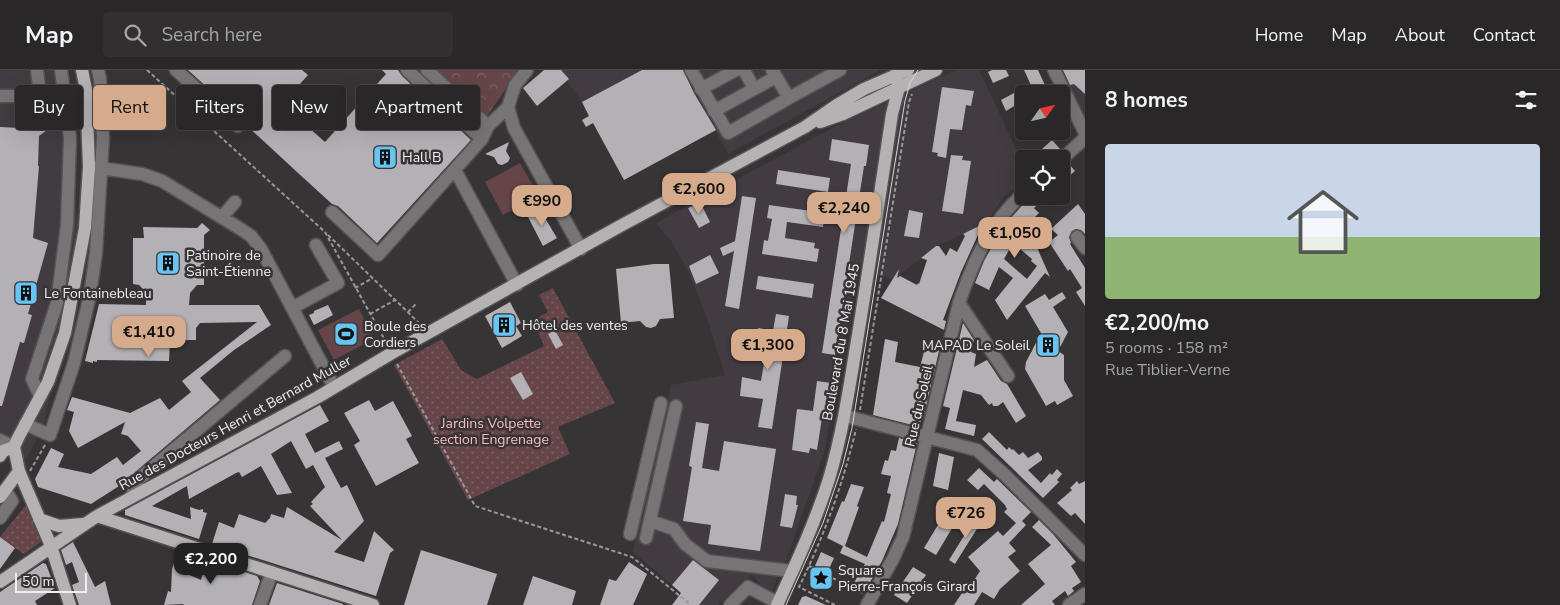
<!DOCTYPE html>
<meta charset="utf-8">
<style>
:root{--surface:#292728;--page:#312f30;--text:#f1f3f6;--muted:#a5a5a8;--line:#454445;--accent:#d6ab8b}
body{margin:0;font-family:"Nunito Sans",sans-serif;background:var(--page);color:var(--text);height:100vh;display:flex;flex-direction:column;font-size:19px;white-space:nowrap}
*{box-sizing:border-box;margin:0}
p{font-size:16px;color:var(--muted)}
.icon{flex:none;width:28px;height:28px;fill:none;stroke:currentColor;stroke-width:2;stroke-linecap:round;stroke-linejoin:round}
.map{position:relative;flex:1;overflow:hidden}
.sheet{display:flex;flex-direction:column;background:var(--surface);width:475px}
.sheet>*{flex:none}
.top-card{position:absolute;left:15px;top:15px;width:475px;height:45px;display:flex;gap:10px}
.needle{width:32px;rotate:56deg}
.controls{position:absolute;left:1015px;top:15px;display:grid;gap:10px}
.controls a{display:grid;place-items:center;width:55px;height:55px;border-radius:5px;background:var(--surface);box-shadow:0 5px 20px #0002,0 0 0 1px var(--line);font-size:25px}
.scale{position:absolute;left:15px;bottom:12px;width:72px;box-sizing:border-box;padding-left:5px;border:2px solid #f0eef0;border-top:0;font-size:14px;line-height:18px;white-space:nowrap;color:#f0eef0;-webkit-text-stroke:4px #373436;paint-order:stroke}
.price{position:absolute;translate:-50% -42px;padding:0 11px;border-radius:10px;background:var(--accent);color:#111;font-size:16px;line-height:32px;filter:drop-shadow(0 1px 2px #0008)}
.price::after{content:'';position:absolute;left:50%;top:30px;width:15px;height:11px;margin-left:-8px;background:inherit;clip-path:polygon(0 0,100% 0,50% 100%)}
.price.active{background:#222;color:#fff}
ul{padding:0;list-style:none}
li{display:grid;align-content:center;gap:10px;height:265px;padding:0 20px}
li span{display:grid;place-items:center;height:155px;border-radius:5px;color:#555}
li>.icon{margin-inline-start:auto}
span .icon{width:90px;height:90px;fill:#fffc;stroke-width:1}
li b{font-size:21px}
h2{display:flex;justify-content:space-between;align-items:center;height:60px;padding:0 20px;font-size:21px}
.chip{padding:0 18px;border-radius:5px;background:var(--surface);box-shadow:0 5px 20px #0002,0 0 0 1px var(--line);font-size:18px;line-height:45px}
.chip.active{background:var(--accent);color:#111}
header{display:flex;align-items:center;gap:30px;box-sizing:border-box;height:70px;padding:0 25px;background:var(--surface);border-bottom:1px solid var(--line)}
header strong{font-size:24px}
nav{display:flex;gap:28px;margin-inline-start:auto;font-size:18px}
.search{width:350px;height:45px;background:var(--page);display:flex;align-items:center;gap:12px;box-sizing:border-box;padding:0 18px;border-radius:5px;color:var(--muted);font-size:19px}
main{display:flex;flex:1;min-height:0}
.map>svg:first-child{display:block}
.built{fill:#433b42}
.grass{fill:url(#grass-dots)}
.park{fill:url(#park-crowns)}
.pitch{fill:#654548}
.building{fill:#b3b1b5;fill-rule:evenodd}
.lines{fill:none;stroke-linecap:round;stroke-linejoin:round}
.minor-casing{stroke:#555254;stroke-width:15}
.major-casing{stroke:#555254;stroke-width:15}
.path{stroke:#999799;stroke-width:2;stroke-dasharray:4 2.5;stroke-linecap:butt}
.minor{stroke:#767475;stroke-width:12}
.major{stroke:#b6b2b4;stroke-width:12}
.tram{stroke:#d9d7d9;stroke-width:1}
.labels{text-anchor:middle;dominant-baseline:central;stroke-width:5;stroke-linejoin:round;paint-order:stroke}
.poi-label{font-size:14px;fill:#f0eef0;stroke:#373436;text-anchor:start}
.street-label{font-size:14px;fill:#f0eef0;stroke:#373436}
.park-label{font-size:14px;fill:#fdb9c0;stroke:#373436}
</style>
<header>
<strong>Map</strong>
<div class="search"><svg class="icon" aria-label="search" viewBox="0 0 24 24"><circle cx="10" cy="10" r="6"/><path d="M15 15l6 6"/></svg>Search here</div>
<nav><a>Home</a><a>Map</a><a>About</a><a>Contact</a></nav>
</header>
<main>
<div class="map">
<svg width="1085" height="535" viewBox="0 0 1085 535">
<defs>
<pattern id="grass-dots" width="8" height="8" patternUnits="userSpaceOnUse" patternTransform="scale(1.25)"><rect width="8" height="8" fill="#654548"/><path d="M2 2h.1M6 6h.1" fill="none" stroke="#7b6063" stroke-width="1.8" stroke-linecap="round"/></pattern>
<pattern id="park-crowns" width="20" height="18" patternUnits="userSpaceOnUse" patternTransform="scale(1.25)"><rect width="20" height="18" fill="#654548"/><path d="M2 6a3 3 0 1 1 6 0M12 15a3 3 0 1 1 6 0" fill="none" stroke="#7b6063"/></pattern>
</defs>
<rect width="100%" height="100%" fill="#373436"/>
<path class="built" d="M0,0h63l17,177 -36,177 -18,36 -26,-17z
M559,0h83l-60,32z
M683,0h197l-152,84z
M956,0h23l45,96v15l-21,17 -17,26 -48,21 -45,35 -6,-3 -29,-5 -34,181 -39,110 -5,2 -5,10 2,5 -7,15 -18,-21 -34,31h-22l-63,-53 38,-167 54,-10 -20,-63 -17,-41 -16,-29 -16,-19 178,-96z
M1056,0h29v50z"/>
<path class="grass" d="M553,218l62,115 -57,24 12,27 -102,46 -74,-135 48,-26 19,31 16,9 67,-33 -11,-26 15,-8 -9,-17z
M26,435l15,37 -17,12 -24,-17z"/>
<path class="park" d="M421,0h98l-39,56z"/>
<path class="pitch" d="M520,93l18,32 -35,20 -18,-33z
M359,239l15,30 -40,21 -16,-30z"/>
<path class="building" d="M188,0h114l6,5 -26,29 43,38 61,-68 -4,-4h16l4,6 69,64 -94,103 -39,-37 -6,-2 -35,-32 -51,-47 -3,-5z
M544,0h17l8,9 -32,27 -14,-18z
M642,0h41l11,23 22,37 -92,50 -31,-57 -7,4 -4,-7 7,-4 -7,-14z
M992,0h14l3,6 -16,7 -5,-11z
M1024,0h14l11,24h-14z
M1063,0h22v24l-11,-10 -4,1z
M942,17l32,4 -3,15 -5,-1 -4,25 -12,-1 -4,29 -9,-2 1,-3 -6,-1z
M1016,22l5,10 -15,9 -5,-11z
M22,55h16l9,5 -8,6 -1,30h1l-6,72 15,5 -20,71 4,1 -8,28 -4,-1 -18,64h-2v-279l21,1z
M832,69l37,6 -3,21h-2l-29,189 -13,-2 29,-189 -22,-4z
M1052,70l8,9 -10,10h-19z
M509,72l-3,9 4,7 -2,4 -6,3 -4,-1 -4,-7 -9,-3z
M951,85l12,1 -1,4 9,1 -8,53 -21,-3z
M1069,94l6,7 -14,12v-15z
M778,100l52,8 -2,14 -52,-8z
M742,126l14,2 -17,111 -14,-3 9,-55 -11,5 -3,-8 15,-7z
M1031,126h16l-13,12 5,5 -16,16 12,14 15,34 -5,-4 -38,47 -12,-20 18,-22 -14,-11 -10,23 -14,-7 9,-22 15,-27 9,-13zM1013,173l19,16 -1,2 6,5 -10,13 -23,-20z
M700,132l10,20 -11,6 -11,-20z
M1078,134l7,10v20l-4,-4 -5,-1 -4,2 -3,6 2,6 -1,1 15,24v38l-9,-14 6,-4 -12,-19 -2,2 -19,-29 9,-7 -7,-6z
M769,135l56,8 -2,14 -36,-5 -2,16 30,5 -1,5 5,1 -2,13 -55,-8 2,-14 4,1 4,-22 -5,-1z
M539,138l18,30 -14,8 -16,-31z
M909,140l14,3 -4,25 -15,-2z
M202,153l8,7 -6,5v50h-7l-7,8 -1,12h70l12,20 -37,25 -34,28 20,22 -86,73 -4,6 -39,25 -53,-17 -3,-8 16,-31 13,6 -6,13 33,7 26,-17 6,8 18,-14 -13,-15 -7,-2 4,-12 -47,26 -9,-17 5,-19 -7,-2 5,-13 58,16 30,-15 9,12 22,-18 -9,-11 75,-59 -57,1 -4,5v12h-26l-1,21 -72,-1v2l-4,-1v2l-8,-2 14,-57 47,1v-13l-7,-7 -6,-1v-46h11l-1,-11 54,1z
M983,154l-22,48 -18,48 3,1 -2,9 -63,-32 18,-29 -2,9 3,-2 17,9 1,-2 1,1 8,-24 -6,-2 15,-12h3l7,10 4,-8 7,4 8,-16 -2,-2z
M710,185l9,18 -23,11 -7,-18z
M654,194h15l5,54 -14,1 -4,7 -5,2 -5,-1 -6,-6 -19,2 -5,-54z
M758,206l56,8 -2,14 -56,-9z
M1062,222l4,6 -13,9 15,25 -10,19 6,4v25l9,16 -16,9 -2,-4 -9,5 -21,-37 1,-7 15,-29 -16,-27 20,-12 4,6z
M510,232l11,21 -5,3 6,10 -20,12 -17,-32z
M328,235l5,10 -19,10 -5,-10 5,-2v-2z
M776,244l13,2 -17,113 -14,-2 5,-28 -23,-3 2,-19 19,4 6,-36 -12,-4 2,-12 2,-1 14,3z
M963,253l11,17 -3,12 5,2 -2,13 13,-7 14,21 6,3 19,32 -10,7 -13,-21 -5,4h-5l-1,-3 -3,2 -8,-10 -18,-5 -7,31 20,4 -2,11 -29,-7 5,-21 -7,-2z
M555,260l8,15 -7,4 -8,-15z
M885,269l13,3 -3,20 25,5 5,-19 14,3 -16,68h-2l-1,6 -4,-1v2l-43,-11z
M521,302l12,22 -10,6 -13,-22z
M817,311l14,2 -5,28h-3l-6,39 -7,-2 -1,5 -17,-3 5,-41 16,2z
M369,330l6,11 18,-10 19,35 -6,3 13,24 -43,23 -22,-41 6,-4 -16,-28z
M320,335l9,16 -24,13 10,19 24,-12 4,8 -18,9 16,30 6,-3 17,36 -30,31 30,10 10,-31 20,19 -4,3 -14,43 -164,-52 7,-22 15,6 5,-14 26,9 5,-5 1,-4 13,4 3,-11 55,33 -32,-34 3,-2 -2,-2 14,-15 -12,-22 -7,4 -15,-28 -20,13 21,39 -15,2 -16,-29 -19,11 -3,-5 -3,1 -47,26 -2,-13 -35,20 39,13 -1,-12 9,3 4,-1v3l4,1 -8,26 -74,-24v-5z
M696,352l13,2 -7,44 17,3 5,-30 52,8 -16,102 -52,-7 3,-19 -28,-4 9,-54 -3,-1z
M989,362l18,18 2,-3 3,3 1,-1 6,6 4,-3 5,6 10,-6 4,5v3l-14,10 13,13 9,-10 2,2 5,-6 5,5 -5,6 2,2 -16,16 -61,-59z
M899,368l18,5 -19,81 -16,37 -17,30 -12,-7 12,-20 -25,-11 3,-7 -16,-8 15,-37 2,1 7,-18 13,3 -7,19 2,1 -14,39 22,11 15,-36 2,1 7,-28 -4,-1 4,-17 -10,-2 4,-14 3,1 3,-11 5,1z
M939,383l15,4 -6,33 -15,-4z
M979,398l15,14 3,-3 34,33 -9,9 4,4 -17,18 7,8 -8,6 12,14 -20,18 -6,10 -12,-7 -8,13h-20l14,-21 3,1 9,-14 -12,-14 30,-26 5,5 13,-13 -12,-11 3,-3 -2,-4 -21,-21 -6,6 -11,-10z
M1077,411l2,3 6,-3v43l-10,-11 -4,3 -14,-13 15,-13 -2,-2z
M785,424l12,2 -1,9h2l-6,23 -12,-2z
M953,430l26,5 -7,8 -9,-3 -27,45 -12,-7z
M977,445l6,4 -28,45 -6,-4z
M1039,450l14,14 23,28 -5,4 10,16 -9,6 2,3 -6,5 -3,-5 -13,10 3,4h-34l24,-21 -17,-20 23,-19 -19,-18z
M0,467l15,11 -15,21z
M73,472l22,45 10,-6 6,24h-32l-7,-20 7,-3 -7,-20 -6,3 -5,-15z
M421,480l76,24 -10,31h-83z
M178,481l16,5 -7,18 14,6 6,-20 50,16 3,5 -8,24h-69l1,-1 -20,1 4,-14 3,1 1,-23z
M821,482l13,6 -7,15 -12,-7z
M693,490l26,20 -20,25h-27l9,-12 -9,-8z
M629,492l18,12 -14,31h-33l9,-26 7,2z
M43,493l3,1 9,24 -20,13 2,4h-37v-13z
M913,497l13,8 -19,28 -13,-8z
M533,506l43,15 -4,14h-49z
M277,513l66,21v1h-74z
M806,526l20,9h-28l4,-8z"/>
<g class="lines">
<g class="minor-casing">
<path id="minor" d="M176,0l62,56
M407,0l75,69
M427,0l61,56
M527,0l-12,15 -7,22 6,21 67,121
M691,0l37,63 61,-35
M744,0l10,19 22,-12
M772,0l17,28 51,-28
M1054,0l31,63
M701,19l35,-19
M0,26h40l-3,-26
M714,41l40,-22
M1061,90l24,-22
M93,97l49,7 20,7 77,47 12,8 10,13 73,138
M455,100l62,115
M332,142l46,43 104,-116 6,-13 20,-19
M222,147l13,-15
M1077,167l8,11
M959,233l49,73
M292,238l46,-25 -22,-38
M40,326l-8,-17 25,-76 10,-78 3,-87 -9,-68
M845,346l132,34 28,25 80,80
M25,354l25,11 24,-72 16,-68 6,-42 7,-115 -3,-59 -2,-9
M0,370l14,7
M131,427l8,-18 146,-123
M0,448l12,-17 -7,-11
M650,451l24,8 11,15 22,17 85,10
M630,464l31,-131
M646,468l30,-132
M260,535l12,-33
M730,535l18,-18 30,16
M867,535l26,-46 10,-22 56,-234c14,-41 32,-82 65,-110
M1069,535l16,-11"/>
</g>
<g class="major-casing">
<path id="major" d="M820,52l23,-8 93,-44
M14,377l5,24 32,75 19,59
M0,386l3,-5 11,-4 4,-9 30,-56 17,-49 20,-105 4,-61 -3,-77 -4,-20
M0,427l19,-26
M97,446l276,89
M39,449l20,7 24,-2
M0,512l97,-66 221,-119 74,-44 230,-128 183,-98 32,-22 27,-16 44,-19
M777,535c19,-41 38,-82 52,-126 14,-47 21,-96 29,-144 12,-73 23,-147 34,-221l7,-27 -4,-12"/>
</g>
<path class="path" d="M147,0l178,162
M325,162l62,112
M328,165l92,89
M355,218l18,-10
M408,242l8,-8
M370,244l25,-14
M397,294l78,142 157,51 59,48
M860,340l49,-308 3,-8
M30,401l15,-26
M809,496l53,27
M835,535l-36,-18c25,-51 44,-103 57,-158"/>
<use href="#minor" class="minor"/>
<use href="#major" class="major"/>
<path class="tram" d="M786,535l37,-82 20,-59 9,-36 53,-327 5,-18 8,-13"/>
</g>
<defs>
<g id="building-square" transform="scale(1.25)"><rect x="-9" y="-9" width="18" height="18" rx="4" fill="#68c4f0" stroke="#373436"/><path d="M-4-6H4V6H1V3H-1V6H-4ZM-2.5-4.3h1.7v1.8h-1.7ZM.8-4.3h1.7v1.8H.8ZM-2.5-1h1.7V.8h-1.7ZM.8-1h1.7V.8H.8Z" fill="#111"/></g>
<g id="stadium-square" transform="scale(1.25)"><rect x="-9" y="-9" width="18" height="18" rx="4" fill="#68c4f0" stroke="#373436"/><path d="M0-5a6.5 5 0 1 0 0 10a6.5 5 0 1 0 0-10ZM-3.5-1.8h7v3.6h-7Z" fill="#111"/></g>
<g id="sight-square" transform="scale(1.25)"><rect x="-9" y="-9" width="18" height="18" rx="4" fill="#68c4f0" stroke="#373436"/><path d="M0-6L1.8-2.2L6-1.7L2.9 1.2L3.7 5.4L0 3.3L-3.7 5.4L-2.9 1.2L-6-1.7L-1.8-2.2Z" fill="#111"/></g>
</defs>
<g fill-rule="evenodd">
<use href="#building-square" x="385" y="87"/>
<use href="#building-square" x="168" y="193"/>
<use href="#building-square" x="26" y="223"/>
<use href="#building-square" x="504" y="255"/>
<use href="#stadium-square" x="346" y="264"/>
<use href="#building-square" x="1048" y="275"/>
<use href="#sight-square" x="821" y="508"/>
</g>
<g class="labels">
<g class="poi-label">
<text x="402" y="87">Hall B</text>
<text x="186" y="185">Patinoire de<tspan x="186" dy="16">Saint-Étienne</tspan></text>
<text x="44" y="223">Le Fontainebleau</text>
<text x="522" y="255">Hôtel des ventes</text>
<text x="364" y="256">Boule des<tspan x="364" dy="16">Cordiers</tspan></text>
<text x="1030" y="275" text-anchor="end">MAPAD Le Soleil</text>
<text x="838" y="500">Square<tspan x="838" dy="16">Pierre-François Girard</tspan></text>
</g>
<g class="street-label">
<text transform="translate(841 272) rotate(-80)">Boulevard du 8 Mai 1945</text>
<text transform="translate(919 336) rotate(-77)">Rue du Soleil</text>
<text transform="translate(235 353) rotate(-29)">Rue des Docteurs Henri et Bernard Muller</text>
</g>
<g class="park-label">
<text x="491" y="353">Jardins Volpette<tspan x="491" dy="16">section Engrenage</tspan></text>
</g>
</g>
</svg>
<div class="controls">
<a><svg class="needle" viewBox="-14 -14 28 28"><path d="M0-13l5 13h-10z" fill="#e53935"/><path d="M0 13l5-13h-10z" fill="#a5a5a8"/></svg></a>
<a><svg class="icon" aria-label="locate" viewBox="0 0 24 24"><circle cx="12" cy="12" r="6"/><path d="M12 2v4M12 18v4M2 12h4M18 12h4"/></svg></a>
</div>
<div class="scale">50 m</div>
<b class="price" style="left:699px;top:145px">€2,600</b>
<b class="price" style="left:542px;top:157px">€990</b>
<b class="price" style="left:844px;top:164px">€2,240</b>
<b class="price" style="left:1015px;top:189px">€1,050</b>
<b class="price" style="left:149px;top:288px">€1,410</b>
<b class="price" style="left:768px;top:301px">€1,300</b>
<b class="price" style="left:966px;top:469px">€726</b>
<b class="price active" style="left:211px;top:515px">€2,200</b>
<div class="top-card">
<a class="chip">Buy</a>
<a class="chip active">Rent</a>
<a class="chip">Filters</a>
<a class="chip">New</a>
<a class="chip">Apartment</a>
</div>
</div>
<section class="sheet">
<h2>8 homes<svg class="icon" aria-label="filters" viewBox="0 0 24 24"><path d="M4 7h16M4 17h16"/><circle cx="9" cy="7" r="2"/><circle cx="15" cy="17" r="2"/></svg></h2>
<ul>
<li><span style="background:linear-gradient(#c9d6e8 60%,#8fb573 0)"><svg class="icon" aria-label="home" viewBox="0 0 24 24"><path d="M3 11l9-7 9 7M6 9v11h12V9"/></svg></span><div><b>€2,200/mo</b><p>5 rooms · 158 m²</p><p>Rue Tiblier-Verne</p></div></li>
</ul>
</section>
</main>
